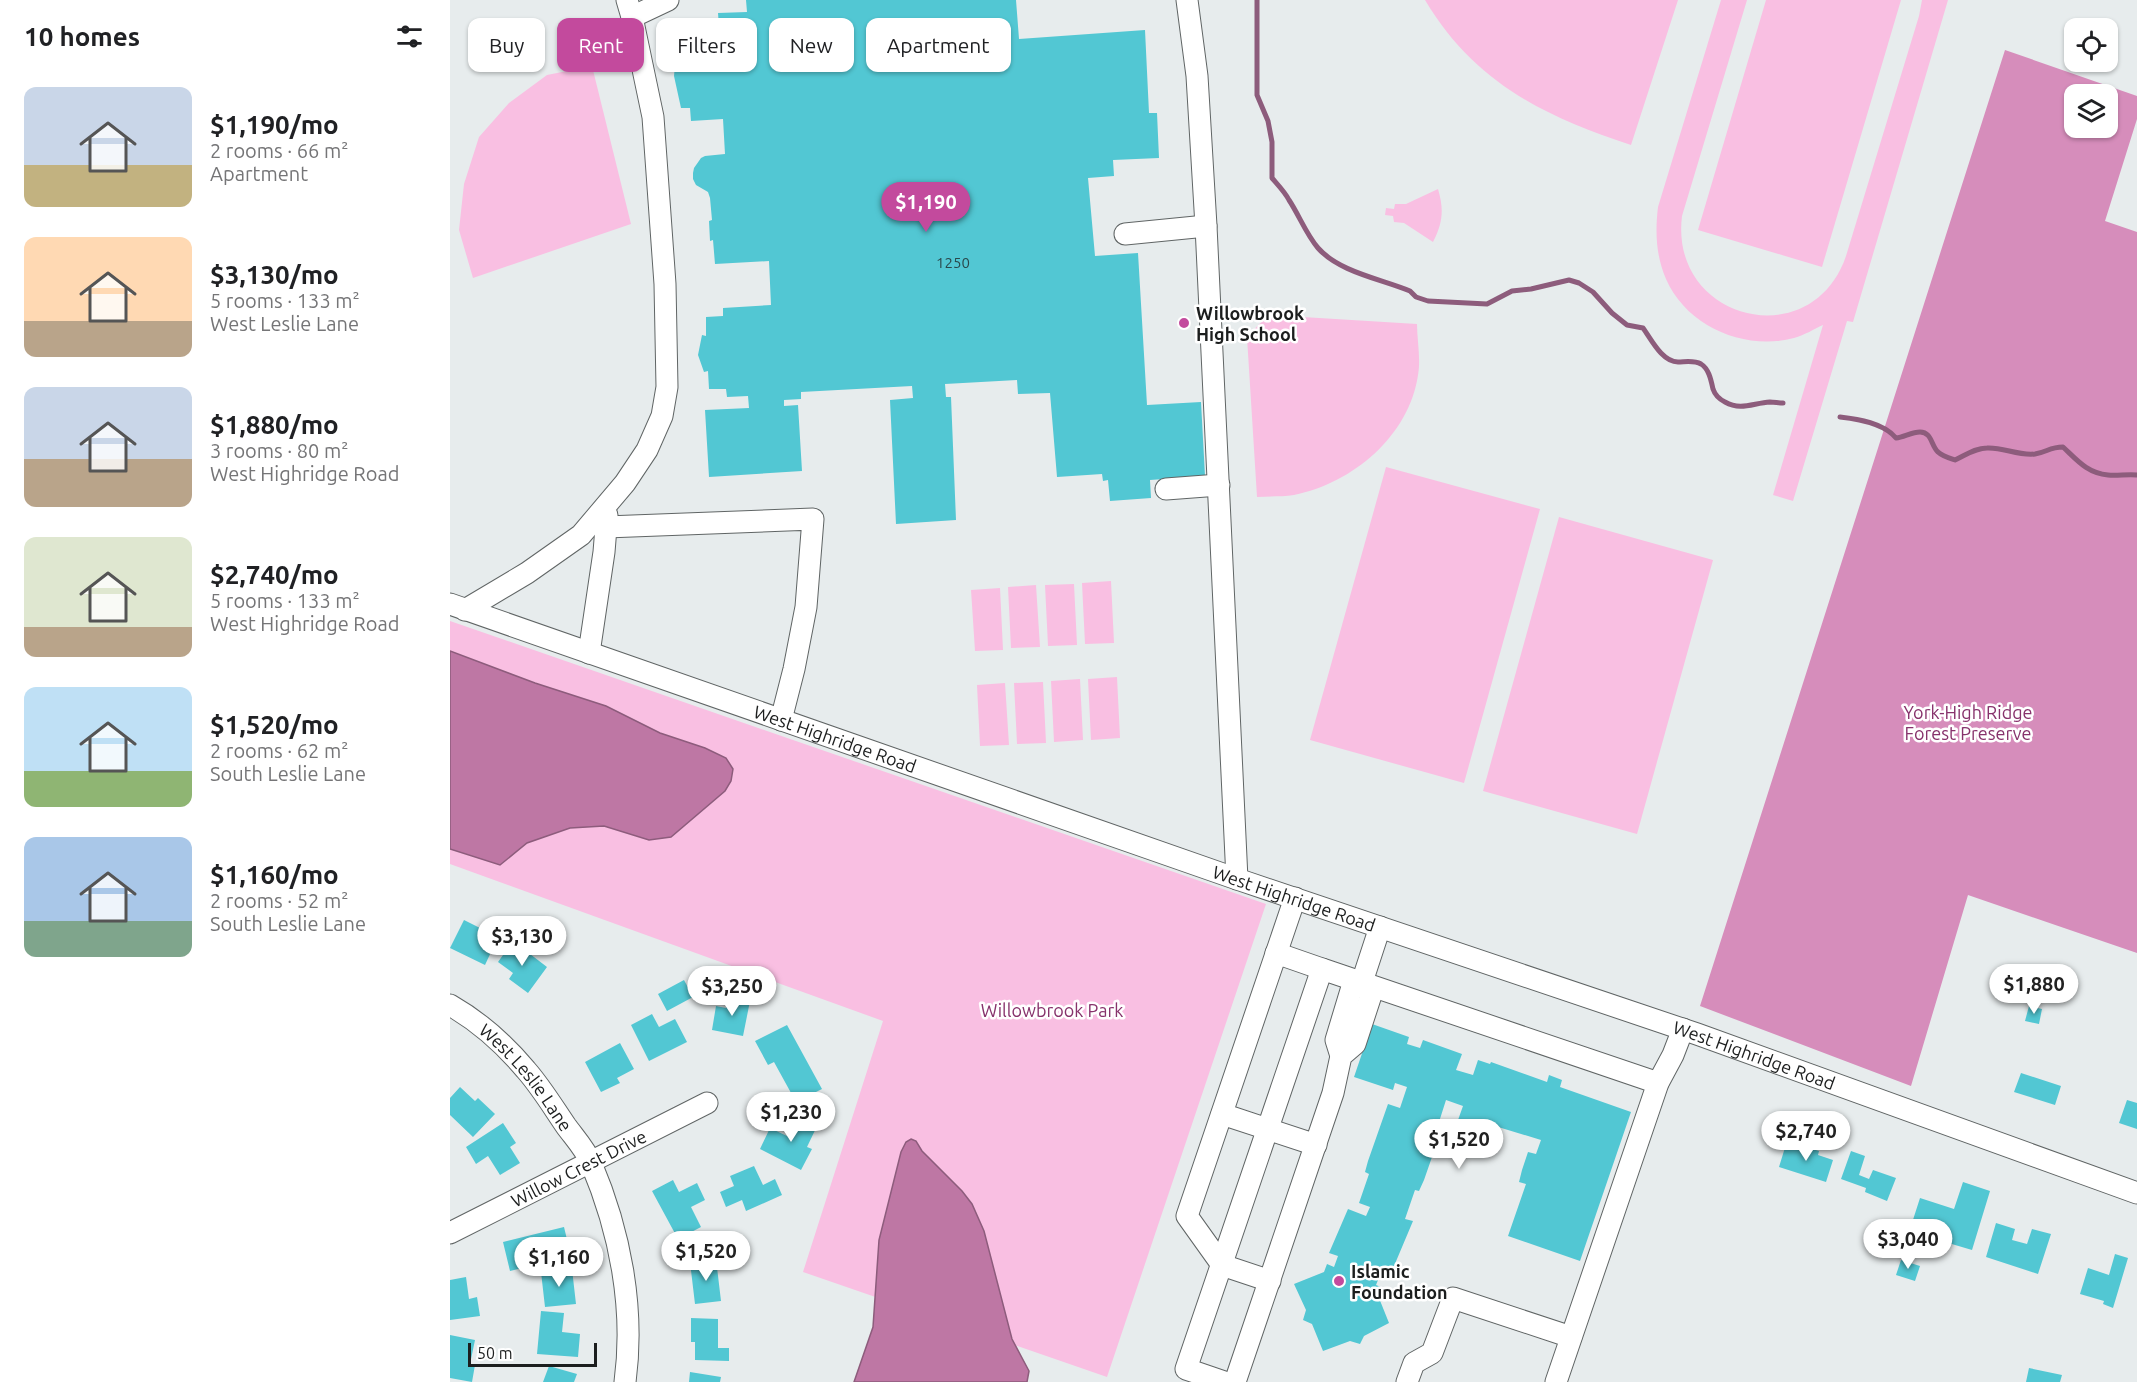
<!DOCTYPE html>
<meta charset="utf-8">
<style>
:root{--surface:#fff;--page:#f2f2f2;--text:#202124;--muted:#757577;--accent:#c34a9d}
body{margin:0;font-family:Ubuntu,sans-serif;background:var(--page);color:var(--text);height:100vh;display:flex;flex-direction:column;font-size:22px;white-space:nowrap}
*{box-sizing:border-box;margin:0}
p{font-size:20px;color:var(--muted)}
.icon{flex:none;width:33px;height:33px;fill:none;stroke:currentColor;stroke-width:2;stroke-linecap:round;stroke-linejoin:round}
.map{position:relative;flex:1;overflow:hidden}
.side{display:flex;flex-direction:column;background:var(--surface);width:450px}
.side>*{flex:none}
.hud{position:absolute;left:18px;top:18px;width:570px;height:54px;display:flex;gap:12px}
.buttons{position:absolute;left:1614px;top:18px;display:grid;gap:12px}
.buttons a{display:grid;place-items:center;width:54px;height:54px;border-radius:12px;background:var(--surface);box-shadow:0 2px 4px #0004;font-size:30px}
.scale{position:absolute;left:18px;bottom:15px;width:129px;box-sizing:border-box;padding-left:6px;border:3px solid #1c1e1e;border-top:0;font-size:16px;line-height:21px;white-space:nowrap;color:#1c1e1e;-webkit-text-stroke:4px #fff;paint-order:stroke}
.price{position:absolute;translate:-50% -51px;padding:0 14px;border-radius:21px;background:#fff;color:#222;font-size:20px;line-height:39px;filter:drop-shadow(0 2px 3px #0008)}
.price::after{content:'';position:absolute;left:50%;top:36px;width:18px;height:14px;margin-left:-9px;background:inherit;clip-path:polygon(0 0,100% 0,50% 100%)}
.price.active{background:var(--accent);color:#fff}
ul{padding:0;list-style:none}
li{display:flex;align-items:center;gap:18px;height:150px;padding:0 24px}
li span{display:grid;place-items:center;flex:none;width:168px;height:120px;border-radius:12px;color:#555}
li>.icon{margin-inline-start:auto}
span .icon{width:72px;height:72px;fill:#fffc;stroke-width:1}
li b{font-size:26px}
h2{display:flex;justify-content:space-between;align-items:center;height:72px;padding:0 24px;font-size:26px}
.tag{padding:0 21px;border-radius:12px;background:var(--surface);box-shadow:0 2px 4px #0004;font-size:21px;line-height:54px}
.tag.active{background:var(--accent);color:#fff}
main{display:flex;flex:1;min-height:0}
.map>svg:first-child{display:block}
.green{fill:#f9bfe2}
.forest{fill:#d68dbb;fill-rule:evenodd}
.water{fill:#be77a4;stroke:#8d5c7c;stroke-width:1.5}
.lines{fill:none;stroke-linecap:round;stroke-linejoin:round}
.stream{stroke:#8d5c7c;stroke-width:5}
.building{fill:#52c7d3}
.minor-casing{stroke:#606565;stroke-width:23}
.minor{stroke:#fff;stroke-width:21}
.poi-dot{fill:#c34a9d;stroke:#fff;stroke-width:2}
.labels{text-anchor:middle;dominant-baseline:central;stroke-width:5;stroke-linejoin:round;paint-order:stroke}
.number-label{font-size:15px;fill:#2a484b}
.poi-label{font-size:18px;font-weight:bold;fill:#1c1e1e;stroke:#fff;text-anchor:start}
.park-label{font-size:18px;fill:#87326c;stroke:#fff}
.street-label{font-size:18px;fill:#1c1e1e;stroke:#fff}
</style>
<main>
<section class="side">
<h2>10 homes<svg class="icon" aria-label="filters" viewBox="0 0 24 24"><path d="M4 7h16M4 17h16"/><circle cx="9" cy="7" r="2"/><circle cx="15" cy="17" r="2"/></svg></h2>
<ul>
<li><span style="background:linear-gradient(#c9d6e8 65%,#c2b280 0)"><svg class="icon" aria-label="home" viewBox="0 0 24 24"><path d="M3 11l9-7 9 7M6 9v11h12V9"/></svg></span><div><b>$1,190/mo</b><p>2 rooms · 66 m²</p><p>Apartment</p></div></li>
<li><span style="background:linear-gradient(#ffd9b3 70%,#b9a48a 0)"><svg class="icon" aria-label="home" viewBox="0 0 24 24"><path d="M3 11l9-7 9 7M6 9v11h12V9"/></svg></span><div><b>$3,130/mo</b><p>5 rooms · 133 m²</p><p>West Leslie Lane</p></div></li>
<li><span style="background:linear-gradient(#c9d6e8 60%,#b9a48a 0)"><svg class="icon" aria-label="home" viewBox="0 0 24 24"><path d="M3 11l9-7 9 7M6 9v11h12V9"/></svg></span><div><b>$1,880/mo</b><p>3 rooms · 80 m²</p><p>West Highridge Road</p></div></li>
<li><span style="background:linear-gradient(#dfe7d0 75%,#b9a48a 0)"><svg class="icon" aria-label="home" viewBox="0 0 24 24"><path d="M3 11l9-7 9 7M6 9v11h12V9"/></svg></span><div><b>$2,740/mo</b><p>5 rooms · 133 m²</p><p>West Highridge Road</p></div></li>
<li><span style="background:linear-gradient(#bfe0f5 70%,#8fb573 0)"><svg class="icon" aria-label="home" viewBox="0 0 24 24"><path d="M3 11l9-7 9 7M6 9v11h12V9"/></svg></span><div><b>$1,520/mo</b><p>2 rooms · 62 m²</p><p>South Leslie Lane</p></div></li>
<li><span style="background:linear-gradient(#a9c7e8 70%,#7fa58c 0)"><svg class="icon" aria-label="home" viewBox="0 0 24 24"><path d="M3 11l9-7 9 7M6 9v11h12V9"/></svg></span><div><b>$1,160/mo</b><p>2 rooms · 52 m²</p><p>South Leslie Lane</p></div></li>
</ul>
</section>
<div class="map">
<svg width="1687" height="1382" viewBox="0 0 1687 1382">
<rect width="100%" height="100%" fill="#e7eced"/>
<path class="green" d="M975,0h253l-47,145c-88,-29 -157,-63 -206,-145z
M1271,0h26l-65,216c-13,105 130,140 164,40l73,-240 3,-16h26l-95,322 -6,-1 -54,180 -20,-6 50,-170c-9,4 -18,10 -29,13 -49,13 -107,-11 -128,-59 -10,-23 -11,-47 -8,-72z
M1316,0h135l-79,267 -124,-37z
M142,66l39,158 -158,54 -14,-48 5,-46 15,-47 30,-34 38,-28z
M988,189c6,20 5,34 -5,53l-29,-19 -10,-1 -1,-6 -8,-1 1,-7 8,1 1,-5h11z
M818,315l149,9c0,16 4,35 1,51 -9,61 -65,108 -124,120 -12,2 -25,1 -37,2l-10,-160z
M936,467l154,42 -76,274 -154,-43z
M1109,517l154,43 -76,274 -154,-43z
M661,581l3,62 -29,1 -3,-61z
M624,584l3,61 -29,1 -3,-61z
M586,585l4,62 -29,1 -3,-61z
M550,588l3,62 -28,1 -4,-61z
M0,621l816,283 -159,473 -304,-105 80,-251 -433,-157z
M667,677l3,61 -29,2 -3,-61z
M630,679l3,61 -29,2 -3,-61z
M593,682l3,61 -29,1 -3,-61z
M555,683l4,62 -29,1 -3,-61z"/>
<path class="forest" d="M1555,50l132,46v23l-32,102 32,11v721l-169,-58 -57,191 -211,-80zM1624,94h34v34h-34z"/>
<path class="water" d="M0,651l85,32 71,23 54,27 45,15 21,10 7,11 -2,12 -6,10 -54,46 -22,3 -45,-14 -34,2 -43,15 -27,22 -50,-16z
M461,1139l5,2 6,10 40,40 10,13 12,27 28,108 17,32 -2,11h-173l19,-55 6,-87 22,-88 5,-10z"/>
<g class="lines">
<path class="stream" d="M807,0v95l11,26 4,21v36c6,7 13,14 17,22 10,15 17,34 29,48 21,24 63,31 92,43l6,6 12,4 59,3 25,-13 19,-2 38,-9 10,3 14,9 19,21 15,12 16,3c8,11 19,34 35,34 7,0 16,-2 23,2 8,5 10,16 12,25 2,6 6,10 12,13 16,9 28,1 45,0 4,0 9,1 13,1
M1390,417c18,2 44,6 56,21 8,-1 16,-6 24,-6 12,0 11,14 18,20 4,4 11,6 17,8 11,-5 20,-12 32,-12 16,-1 31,8 48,6 12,-2 15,-7 28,-7 14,13 24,26 45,28 9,1 19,-1 29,0"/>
</g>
<path class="building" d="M296,0h270l3,39 126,-9 4,83h8l2,45 -46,2 1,16 -26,2 7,78 43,-3 9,152 54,-3 4,74 -55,4 1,18 -41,3 -2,-21 -5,1 -1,-7 -45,3 -7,-84 -32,1 -1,-14 -72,4 1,13h5l5,123 -60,4 -6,-124 23,-2 -1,-12 -111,6v7l-17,1v6l14,-1 4,66 -93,6 -4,-67 44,-2 -1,-12 -21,1 -1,-8h-17l-1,-18 -4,1 -6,-17 4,-20 4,1v-19l17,-1v-8l48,-3 -2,-44 -54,3 -2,-24 -3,1 -1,-20 3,-1 -2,-22 -2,-6 -12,-7 -3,-6v-6l1,-5 7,-10 4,-2 20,-2 -2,-35 -32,2 -1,-13h-9l-7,-32 3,-34 10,-1v-12l32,-2 -1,-14 29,-1z
M14,920l34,17 -13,28 -35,-17z
M63,941l34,26 -19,26 -19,-14 4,-6 -15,-11z
M234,980l9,17 -26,14 -9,-17z
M278,997l22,4 -7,35 -31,-6 4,-24 10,2z
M1579,1006l13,3 -3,15 -14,-3z
M202,1014l7,13 16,-8 12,23 -38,19 -18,-36z
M922,1024l37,13 -2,7 13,4 3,-8 39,14 -6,16 17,5 5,-15 12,4 1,-2 56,20 2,-7 13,5 -2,7 71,25 -51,149 -72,-25 18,-52 -7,-2 3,-12 6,-18 8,2 5,-14 -69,-21 -2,5 -12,-4 5,-14 -17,-6 -7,22 3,1 -2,11 -16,46 -5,11 -4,-1 -10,29 8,2 -24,57 -9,-3 -4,10 7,3 -4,10 10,25 -25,13 -4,8 -10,-3 -27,10 -11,-27 -9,-4 3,-10 -12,-26 30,-12 3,-8 7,3 4,-11 -9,-3 19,-44 18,7 4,-9 -11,-4 10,-29 -4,-2 3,-11 20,-57 12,4 7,-21 -12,-4 -2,7 -39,-13z
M337,1025l35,64 -26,13 -22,-40 -6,3 -13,-24z
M170,1043l14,26 -17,9 3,5 -19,9 -16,-30z
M1571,1073l40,13 -6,19 -41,-13z
M10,1087l15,14 3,-3 17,16 -22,23 -23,-22v-17z
M1677,1100l10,3v26l-18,-6z
M348,1114l20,10 -11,23 5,2 -11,21 -41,-21 10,-21 17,8z
M53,1123l13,20 -6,4 10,16 -20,12 -12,-19 -12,8 -10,-17z
M1337,1141l32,10 -1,4 15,5 -7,22 -47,-15z
M1401,1151l14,5 -6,19 10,4 4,-9 23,8 -9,23 -22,-9 1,-4 -25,-9z
M304,1166l9,19 12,-6 7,16 -36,16 -4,-11 -16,7 -6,-15 14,-6 -4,-10z
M223,1180l6,12 18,-9 8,17 -14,7 10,20 -23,12 -26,-48z
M1513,1182l27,9 -18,59 -27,-8 2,-5 -36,-11 9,-28 34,11z
M1546,1223l19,6 -3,11 15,4 5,-15 19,5 -13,40 -52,-17z
M114,1227l7,29 -61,15 -7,-29z
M1665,1254l13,4 -15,50 -10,-4 1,-3 -24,-7 8,-26 21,7z
M266,1259l5,42 -26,3 -5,-42z
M1451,1260l19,6 -5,15 -19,-6z
M122,1269l4,35 -31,3 -4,-35z
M16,1277l3,22 8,-2 3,19 -30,4v-40z
M91,1311l23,2 -2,19 18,2 -2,23 -41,-3z
M241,1318l27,1v29h11v13l-34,-1v-18h-4z
M0,1335l25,5 -5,24 5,1 -3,17 -22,-4z
M99,1366l28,8 -3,8h-31z
M1579,1368l33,7 -2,7h-34z
M240,1372l31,5 -1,5h-31z"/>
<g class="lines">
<g class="minor-casing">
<g id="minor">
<path d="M737,0l10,76 9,150 31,653"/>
<path d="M182,17l36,-17"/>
<path d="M675,234l81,-8"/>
<path d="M716,489l53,-4"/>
<path d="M156,527l207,-8 -7,88 -12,62 -13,51"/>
<path id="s1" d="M0,604l787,275 460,155 440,159"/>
<path d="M15,610l62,-37 54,-38 44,-52 22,-33 15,-34 5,-29 -2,-103 -12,-167 -21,-100 -5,-17"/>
<path d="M139,653l15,-101 3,-37"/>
<path d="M826,953l46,16"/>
<path id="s2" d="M0,1005c28,16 55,40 76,65 15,17 27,37 40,56 8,11 20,24 25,37 29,68 44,145 34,219"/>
<path d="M891,1056l-5,-16 16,-53 10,-5 18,-55"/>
<path d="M772,1114l94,31"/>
<path id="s3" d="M0,1233l257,-130"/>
<path d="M820,1281l-48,-16 -35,-49 108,-318"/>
<path d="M774,1382l-38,-13 136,-400 336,114"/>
<path d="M785,1382l98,-289 8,-37 14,-12 17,-52 -10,-10"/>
<path d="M957,1382l7,-19 18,-10 21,-55 118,39"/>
<path d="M1106,1382l102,-299 15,-28 10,-26"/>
</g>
</g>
<use href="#minor" class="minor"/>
</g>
<g class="poi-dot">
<circle cx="734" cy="323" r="6"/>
<circle cx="889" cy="1281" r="6"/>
</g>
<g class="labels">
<g class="number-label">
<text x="503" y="262">1250</text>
</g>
<g class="poi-label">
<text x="746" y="313">Willowbrook<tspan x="746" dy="21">High School</tspan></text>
<text x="901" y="1271">Islamic<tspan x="901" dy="21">Foundation</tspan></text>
</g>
<g class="park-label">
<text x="1518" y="712">York-High Ridge<tspan x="1518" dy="21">Forest Preserve</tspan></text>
<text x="602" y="1010">Willowbrook Park</text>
</g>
<g class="street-label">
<text stroke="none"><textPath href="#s1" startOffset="408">West Highridge Road</textPath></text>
<text stroke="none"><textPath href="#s1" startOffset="894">West Highridge Road</textPath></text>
<text stroke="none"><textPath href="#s1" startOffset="1380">West Highridge Road</textPath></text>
<text stroke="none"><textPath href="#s2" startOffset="106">West Leslie Lane</textPath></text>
<text stroke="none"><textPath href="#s3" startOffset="144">Willow Crest Drive</textPath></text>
</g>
</g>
</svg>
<div class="buttons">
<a><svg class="icon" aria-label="locate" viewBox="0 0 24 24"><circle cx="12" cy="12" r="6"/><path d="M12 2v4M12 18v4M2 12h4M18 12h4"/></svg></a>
<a><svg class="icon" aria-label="layers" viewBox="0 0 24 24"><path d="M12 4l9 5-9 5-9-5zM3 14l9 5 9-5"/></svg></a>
</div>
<div class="scale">50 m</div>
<b class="price active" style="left:476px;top:233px">$1,190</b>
<b class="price" style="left:72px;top:967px">$3,130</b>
<b class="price" style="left:1584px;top:1015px">$1,880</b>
<b class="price" style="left:282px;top:1017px">$3,250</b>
<b class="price" style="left:341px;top:1143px">$1,230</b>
<b class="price" style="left:1356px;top:1162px">$2,740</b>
<b class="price" style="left:1009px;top:1170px">$1,520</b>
<b class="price" style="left:1458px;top:1270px">$3,040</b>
<b class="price" style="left:256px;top:1282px">$1,520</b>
<b class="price" style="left:109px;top:1288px">$1,160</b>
<div class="hud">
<a class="tag">Buy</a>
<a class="tag active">Rent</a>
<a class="tag">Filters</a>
<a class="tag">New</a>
<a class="tag">Apartment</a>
</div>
</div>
</main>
